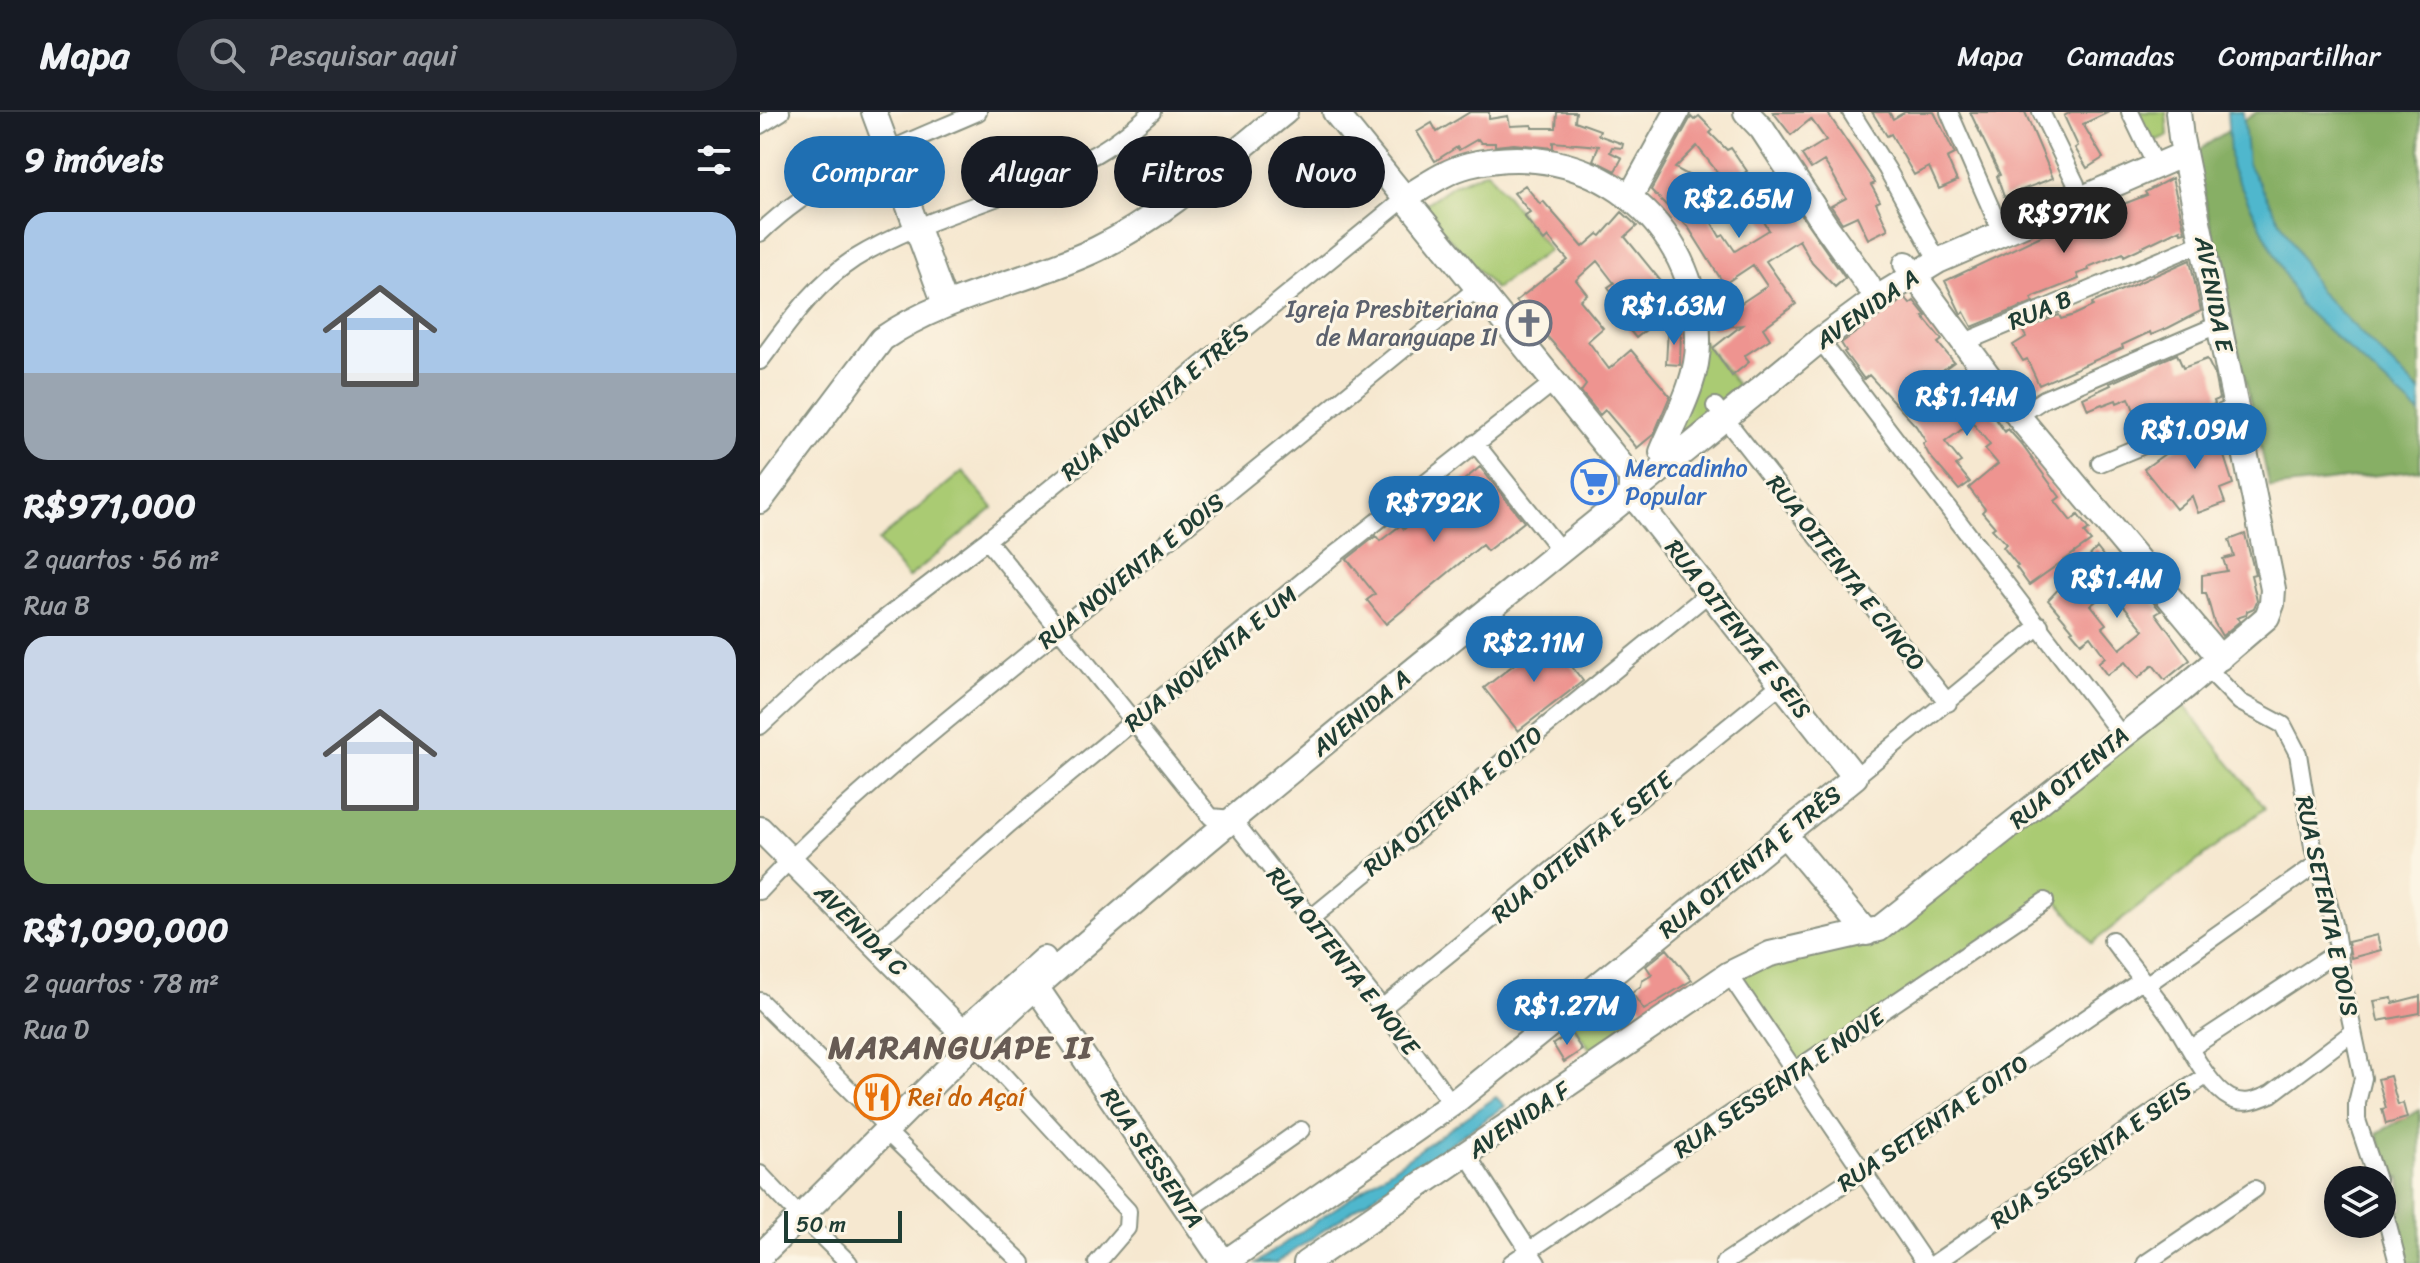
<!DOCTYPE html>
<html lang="pt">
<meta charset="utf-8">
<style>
:root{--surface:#171b24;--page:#242831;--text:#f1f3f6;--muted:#9ea1a6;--line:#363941;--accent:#1f6fb2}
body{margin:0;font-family:Sriracha,sans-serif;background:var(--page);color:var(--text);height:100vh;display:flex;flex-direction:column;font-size:30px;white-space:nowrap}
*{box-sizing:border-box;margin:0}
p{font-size:26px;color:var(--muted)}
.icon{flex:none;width:44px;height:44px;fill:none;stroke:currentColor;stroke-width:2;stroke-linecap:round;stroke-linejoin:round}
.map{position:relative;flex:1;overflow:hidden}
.sheet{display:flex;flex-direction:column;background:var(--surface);width:760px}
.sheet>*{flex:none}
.banner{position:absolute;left:24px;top:24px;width:760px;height:72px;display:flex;gap:16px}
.tools{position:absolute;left:1564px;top:1054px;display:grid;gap:16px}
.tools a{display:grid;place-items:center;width:72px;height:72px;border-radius:50%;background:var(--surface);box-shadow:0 4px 20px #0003;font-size:40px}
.scale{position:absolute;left:24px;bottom:20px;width:118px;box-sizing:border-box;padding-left:8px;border:4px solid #1f3d34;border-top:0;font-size:22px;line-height:28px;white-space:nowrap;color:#1f3d34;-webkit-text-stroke:6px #fcf5e5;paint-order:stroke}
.price{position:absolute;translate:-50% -68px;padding:0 18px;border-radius:28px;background:var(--accent);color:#fff;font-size:26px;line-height:52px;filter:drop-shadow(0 2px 4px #0008)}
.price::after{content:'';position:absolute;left:50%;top:48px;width:24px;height:18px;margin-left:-12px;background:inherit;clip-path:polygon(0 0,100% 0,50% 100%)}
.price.on{background:#222;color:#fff}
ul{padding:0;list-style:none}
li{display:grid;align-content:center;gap:16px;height:424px;padding:0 24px}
li span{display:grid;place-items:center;height:248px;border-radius:24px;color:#555}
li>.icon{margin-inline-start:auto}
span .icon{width:144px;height:144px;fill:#fffc;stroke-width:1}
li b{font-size:34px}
h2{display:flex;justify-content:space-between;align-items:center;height:96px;padding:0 24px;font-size:34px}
.pill{padding:0 28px;border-radius:36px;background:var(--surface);box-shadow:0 4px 20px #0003;font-size:28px;line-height:72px}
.pill.on{background:var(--accent);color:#fff}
header{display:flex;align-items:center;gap:48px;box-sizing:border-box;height:112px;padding:0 40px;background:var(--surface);border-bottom:2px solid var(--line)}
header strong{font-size:38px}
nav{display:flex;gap:44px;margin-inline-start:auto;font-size:28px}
.search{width:560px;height:72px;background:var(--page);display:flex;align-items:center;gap:20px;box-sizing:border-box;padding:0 28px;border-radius:44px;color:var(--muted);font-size:30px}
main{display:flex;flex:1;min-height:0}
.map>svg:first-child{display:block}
.green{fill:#aacb73;stroke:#648454;stroke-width:2}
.forest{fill:#87af65;stroke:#53764c;stroke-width:2}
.water{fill:#4fb7cd;stroke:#377a80;stroke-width:2}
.building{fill:#ee9490;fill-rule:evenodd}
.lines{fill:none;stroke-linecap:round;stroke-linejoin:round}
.street-casing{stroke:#8a9282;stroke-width:20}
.secondary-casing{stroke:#8a9282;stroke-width:28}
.street{stroke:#fff;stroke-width:16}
.secondary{stroke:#fff;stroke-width:24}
.labels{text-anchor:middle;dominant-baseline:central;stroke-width:6;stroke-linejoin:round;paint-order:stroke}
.street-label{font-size:24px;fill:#1f3d34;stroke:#fcf5e5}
.worship-label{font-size:24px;fill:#5b616d;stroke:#fcf5e5;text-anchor:end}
.shop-label{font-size:24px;fill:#366cbe;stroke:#fcf5e5;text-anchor:start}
.food-label{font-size:24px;fill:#c56008;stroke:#fcf5e5;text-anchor:start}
.district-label{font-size:32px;font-weight:bold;letter-spacing:2px;fill:#675b54;stroke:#fcf5e5}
</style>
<header>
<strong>Mapa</strong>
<div class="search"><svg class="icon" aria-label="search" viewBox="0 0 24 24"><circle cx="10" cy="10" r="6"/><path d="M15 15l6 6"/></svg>Pesquisar aqui</div>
<nav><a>Mapa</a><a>Camadas</a><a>Compartilhar</a></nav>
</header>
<main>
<section class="sheet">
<h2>9 imóveis<svg class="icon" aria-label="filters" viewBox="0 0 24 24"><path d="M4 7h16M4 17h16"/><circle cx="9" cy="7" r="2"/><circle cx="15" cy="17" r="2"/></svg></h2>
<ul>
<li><span style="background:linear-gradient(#a9c7e8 65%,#9aa5b1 0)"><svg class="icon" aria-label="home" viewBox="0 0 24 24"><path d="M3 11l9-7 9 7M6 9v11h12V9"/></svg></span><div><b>R$971,000</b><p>2 quartos · 56 m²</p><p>Rua B</p></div></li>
<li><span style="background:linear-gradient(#c9d6e8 70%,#8fb573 0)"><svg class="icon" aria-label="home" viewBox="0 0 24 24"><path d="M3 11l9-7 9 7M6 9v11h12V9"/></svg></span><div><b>R$1,090,000</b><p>2 quartos · 78 m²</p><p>Rua D</p></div></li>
</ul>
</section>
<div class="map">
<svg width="1660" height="1151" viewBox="0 0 1660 1151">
<rect width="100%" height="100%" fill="#fcf5e5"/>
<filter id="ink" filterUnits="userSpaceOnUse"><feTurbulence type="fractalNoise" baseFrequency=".0125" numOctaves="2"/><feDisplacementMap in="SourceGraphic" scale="16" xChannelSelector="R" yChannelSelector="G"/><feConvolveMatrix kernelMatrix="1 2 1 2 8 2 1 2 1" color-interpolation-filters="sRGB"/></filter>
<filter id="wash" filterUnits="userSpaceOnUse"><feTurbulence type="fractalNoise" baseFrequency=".006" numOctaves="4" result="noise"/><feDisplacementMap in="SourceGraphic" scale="32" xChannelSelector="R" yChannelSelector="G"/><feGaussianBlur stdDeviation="1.8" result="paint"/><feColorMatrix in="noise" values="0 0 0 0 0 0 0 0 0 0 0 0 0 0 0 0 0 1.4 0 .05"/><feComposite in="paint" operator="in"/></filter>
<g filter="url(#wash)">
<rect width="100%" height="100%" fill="#f6e8d0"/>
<path class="green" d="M1374,0h32l2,24 -19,7z
M727,59l62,79 -54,39 -74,-82 32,-22z
M942,228l36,46 -74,63z
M203,359l30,37 -85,70 -30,-37z
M1416,583l89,113 -173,135 -40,-49 -257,176 -64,-96 143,-42z
M845,869l40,52 -44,31 -36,-50z"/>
<path class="forest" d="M1497,0h163v358l-150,18 -76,-335z
M1660,998v153h-16l-10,-48 9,-6 -3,-31 -10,1 -13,-46z"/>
<path class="water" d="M1467,0h16l5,52 72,128 100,100v22l-120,-109 -69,-138z
M736,985l9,9 -229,157h-20z"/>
<g id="blocks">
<path class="building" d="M710,0h19v7l19,-3 2,10 22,-1v3h24l1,-16h19l-1,9 25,9 -2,5 25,9 -1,4 -10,-1 -2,5 12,6 -7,13 -22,-11 6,-14 -46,-4v6l-39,-4 -19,2v-3h-14l-3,-4 -19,11 -2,-3 -22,14 -18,-29 15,-9 5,9z
M1013,0h54l48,71 -4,2 9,16 -4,2 12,26 -20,10 -11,-23 -15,7 -11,-17 15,-8 -13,-23 -9,-14 -13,8 -9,-14 24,-15 -15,-21 -20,16z
M1112,0h17l4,7 12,-7h29l21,42 -8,4 10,23 -18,8 -10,-22 -15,8 -23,-41 -4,2z
M1210,0h55l28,66 -49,19 -7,-21 3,-1z
M1311,0h38l-26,12 20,34 -16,10 -12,-20 3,-2 -14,-30z
M939,4l14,14 -3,3 17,17 4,-2 16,23 -19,15 -31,-40 -22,22 50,27 -21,14 16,28 4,-2 11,16 34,-21 -12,-20 15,-9 -13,-17 12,-8 15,17 59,85 -10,9 -23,-24 -13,-23 -33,21 30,43 -33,24 7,11 -26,17 5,6 -17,14 -19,-28 29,-23 -30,3 -1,-5 56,-37 -14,-21 -29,19 -36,-57 -37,-37 40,-73 3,3z
M1412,66l13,54 -4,1 -1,-4 -56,27 -1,-3 -35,14 1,3 -12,4 2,5 -48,19 2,4 -61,25 -8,-15 -3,2 -16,-33 98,-46 104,-40 -2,-3z
M765,73l15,19 3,-3 40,46 15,-13 3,2 21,-24 15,14 -12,11 35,43 -12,9 20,23 -32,26 -14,-17 7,-6 -21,-28 6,-4 -17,-22 -21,19 11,14 -7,6 23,28 -15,13 21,28 22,-19 39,46 -16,38 -17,14 -32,-38 -5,5 -19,-23 5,-7 -20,-27 -50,-57 52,-41 -20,-23 -4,4 -20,-25 6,-4 -16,-19z
M1430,148l11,51 -33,17 -17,7 -1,-3 -28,13 1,3 -84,37 -12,-26 -4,2 -10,-16 13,-8 -4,-7 37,-15 2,4 13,-4 19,-9 -1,-3z
M1145,186l5,6 4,-3 12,15 -3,1 19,23 -4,3 16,19 -14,10 15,18 14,-10 36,52 3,-3 14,16 38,52 -5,4 16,20 7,-6 11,15 -5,3 7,8 -62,44 -13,-18 2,-1 -15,-19 3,-3 -14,-15 3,-2 -13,-15 3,-3 -16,-21 29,-24 -13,-15 5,-4 -18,-23 -27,20 16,20 -5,3 14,17 -11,8 -30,-35 -6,-11 3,-2 -10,-16 -47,-51 -5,4 -20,-27 2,-1 -5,-8z
M908,216l13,1 -1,36 -14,-1z
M1417,242l6,14 24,-9 7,14 5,26 -5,2 1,3 -37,15 -8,-17 -21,10 5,13 -12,5 -13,-32 -12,5 -1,-3 -13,5 -1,-1 -14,6 -5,-12 28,-13 -1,-2z
M1464,312l5,26 -6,3 10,31 -13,5 5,14 -27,10 -6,-17 -16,13 -32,-40 22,-16 16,-7 -2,-4z
M720,355l44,55 -37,29 -5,-6 -96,79 -19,-24 8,-6 -28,-35 29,-23 4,5 21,-16 3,4z
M1485,422l10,40 -4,1 6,26 -3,7 -7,3 -1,4 -9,3 3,3 -18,15 -8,-14 -8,-29h-4v-18l25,-4 -4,-12 11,-3 -5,-16z
M1337,436l28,36 5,-5 18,17 13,15 -5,3 34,46 -25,20 -12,-15 -15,13 -13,-16 -18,13 -9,-12 7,-6 -15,-21 -9,7 -10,-12 2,-1 -25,-30zM1351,478l33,40 -24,19 -18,-22 4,-3 -15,-19z
M789,525l34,44 -65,50 -34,-43z
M1617,823l4,15 -30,8 -3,-16z
M907,837l25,31 -48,30 -12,-17 9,-7 1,-5 10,-6 -6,-9z
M1660,884v17l-42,8 -4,-20 18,-3 1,5z
M811,921l11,17 -18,12 -11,-18z
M1630,964l8,29 5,-2 4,15 -21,6 -4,-15 4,-1 -8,-29z"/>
</g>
</g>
<g filter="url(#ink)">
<use href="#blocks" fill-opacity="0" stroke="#8a9282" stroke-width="2"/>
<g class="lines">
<g class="street-casing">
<path id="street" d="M1091,0l36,57 51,92
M1189,0l47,108
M1281,0l35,72
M1370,0l26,54
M0,13l21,-13
M0,121c62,-60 140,-87 218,-121
M1060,228l302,396
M1205,230l239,-100
M0,249c28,-37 54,-76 94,-102 73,-45 160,-60 234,-101 24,-12 44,-29 64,-46
M955,294l233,297
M1258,304l26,-17 176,-75
M715,331l78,98
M1340,351l136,-56
M227,428l224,277 21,2 150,189 70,96
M1448,557l32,33 43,23 15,29 15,93 21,77 11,69 18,85 -6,25v17l20,60
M0,614l77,-71 150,-115 417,-341
M1095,665l185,-152
M0,779c88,-95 194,-176 295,-259 141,-114 282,-227 421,-343
M550,807l399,-326
M1352,828c20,27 41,52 60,79 15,22 35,67 58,79 14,8 27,2 41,-4l82,-62
M115,831l134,-119 324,-268 221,-174
M969,862l196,289
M1386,873l172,-122
M0,889l119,118
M622,896l399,-324
M209,926l159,173 -1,17 -30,35
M1431,936l149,-98
M126,1019l136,132
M707,1043l70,108
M0,1062l31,33
M1622,1090l16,61
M428,1098l113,-80
M41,1104l48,47
M751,1151l534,-362
M964,1151l139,-92 279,-191
M1175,1151l272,-188
M1386,1151l109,-74"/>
</g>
<g class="secondary-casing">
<path id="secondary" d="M114,0l71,192
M986,0l16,17 64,97 42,59
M870,85l47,-85
M644,87c21,-13 41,-28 65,-34 117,-30 231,55 229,178 0,38 -22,75 -36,109
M1146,152l112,152 202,242
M0,389l122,-162c65,-45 144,-56 215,-90 69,-34 128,-89 188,-137
M0,717l202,203
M1024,722l83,99
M265,864l11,11 188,276
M195,927l89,-80
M0,1144c93,-89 180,-185 277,-270 255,-223 522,-431 783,-646l57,-42 61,-37 246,-107
M464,1151l228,-159 403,-327 -224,-284v-16l-296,-365
M546,1151l423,-289 41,-20 109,-25 305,-241 83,-71 5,-13 1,-15 -92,-451 -3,-26"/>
</g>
<use href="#street" class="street"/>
<use href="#secondary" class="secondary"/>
</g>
</g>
<defs>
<g id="church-ring" transform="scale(2.3)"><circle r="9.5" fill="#fcf5e5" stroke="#6b7280" stroke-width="1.5"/><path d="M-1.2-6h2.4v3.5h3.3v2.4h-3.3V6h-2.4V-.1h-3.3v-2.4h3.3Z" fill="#6b7280"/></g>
<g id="supermarket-ring" transform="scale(2.3)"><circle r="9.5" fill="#fcf5e5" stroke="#3f7fe0" stroke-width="1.5"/><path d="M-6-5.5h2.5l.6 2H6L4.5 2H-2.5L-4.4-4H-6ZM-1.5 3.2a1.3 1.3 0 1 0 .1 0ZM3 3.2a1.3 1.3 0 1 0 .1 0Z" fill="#3f7fe0"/></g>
<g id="restaurant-ring" transform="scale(2.3)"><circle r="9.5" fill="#fcf5e5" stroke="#e8710a" stroke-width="1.5"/><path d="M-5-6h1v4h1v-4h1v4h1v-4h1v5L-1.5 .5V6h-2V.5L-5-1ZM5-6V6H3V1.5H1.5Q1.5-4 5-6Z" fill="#e8710a"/></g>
</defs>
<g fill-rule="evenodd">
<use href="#church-ring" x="769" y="211"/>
<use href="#supermarket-ring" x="834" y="370"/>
<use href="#restaurant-ring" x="117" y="985"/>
</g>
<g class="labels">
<g class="street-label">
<text transform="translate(1454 182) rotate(79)">AVENIDA E</text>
<text transform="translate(1107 197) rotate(-35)">AVENIDA A</text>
<text transform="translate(1280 198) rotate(-23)">RUA B</text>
<text transform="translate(395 290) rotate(-39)">RUA NOVENTA E TRÊS</text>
<text transform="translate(371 459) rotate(-39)">RUA NOVENTA E DOIS</text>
<text transform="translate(1086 461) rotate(52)">RUA OITENTA E CINCO</text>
<text transform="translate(978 517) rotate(52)">RUA OITENTA E SEIS</text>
<text transform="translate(451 547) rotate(-39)">RUA NOVENTA E UM</text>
<text transform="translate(601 601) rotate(-40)">AVENIDA A</text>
<text transform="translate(1309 666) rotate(-39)">RUA OITENTA</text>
<text transform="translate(693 689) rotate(-39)">RUA OITENTA E OITO</text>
<text transform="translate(822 735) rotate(-39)">RUA OITENTA E SETE</text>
<text transform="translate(990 750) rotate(-39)">RUA OITENTA E TRÊS</text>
<text transform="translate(1567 794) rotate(78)">RUA SETENTA E DOIS</text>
<text transform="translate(101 818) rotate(45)">AVENIDA C</text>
<text transform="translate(583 849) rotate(52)">RUA OITENTA E NOVE</text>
<text transform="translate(1019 971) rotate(-34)">RUA SESSENTA E NOVE</text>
<text transform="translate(759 1008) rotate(-34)">AVENIDA F</text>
<text transform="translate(1173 1011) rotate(-34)">RUA SETENTA E OITO</text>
<text transform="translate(1331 1043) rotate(-35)">RUA SESSENTA E SEIS</text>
<text transform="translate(392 1046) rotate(56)">RUA SESSENTA</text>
</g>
<g class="worship-label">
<text x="738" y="197">Igreja Presbiteriana<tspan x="738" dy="28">de Maranguape II</tspan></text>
</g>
<g class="shop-label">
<text x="865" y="356">Mercadinho<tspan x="865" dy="28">Popular</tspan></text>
</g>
<g class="food-label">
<text x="148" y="985">Rei do Açaí</text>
</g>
<g class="district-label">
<text x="201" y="935">MARANGUAPE II</text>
</g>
</g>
</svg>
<div class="tools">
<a><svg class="icon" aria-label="layers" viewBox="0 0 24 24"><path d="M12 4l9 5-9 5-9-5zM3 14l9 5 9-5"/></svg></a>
</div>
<div class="scale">50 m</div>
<b class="price" style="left:979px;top:128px">R$2.65M</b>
<b class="price on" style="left:1304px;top:143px">R$971K</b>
<b class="price" style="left:914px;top:235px">R$1.63M</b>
<b class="price" style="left:1207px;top:326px">R$1.14M</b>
<b class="price" style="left:1435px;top:359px">R$1.09M</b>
<b class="price" style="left:674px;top:432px">R$792K</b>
<b class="price" style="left:1357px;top:508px">R$1.4M</b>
<b class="price" style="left:774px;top:572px">R$2.11M</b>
<b class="price" style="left:807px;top:935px">R$1.27M</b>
<div class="banner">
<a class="pill on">Comprar</a>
<a class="pill">Alugar</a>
<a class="pill">Filtros</a>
<a class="pill">Novo</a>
</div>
</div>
</main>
